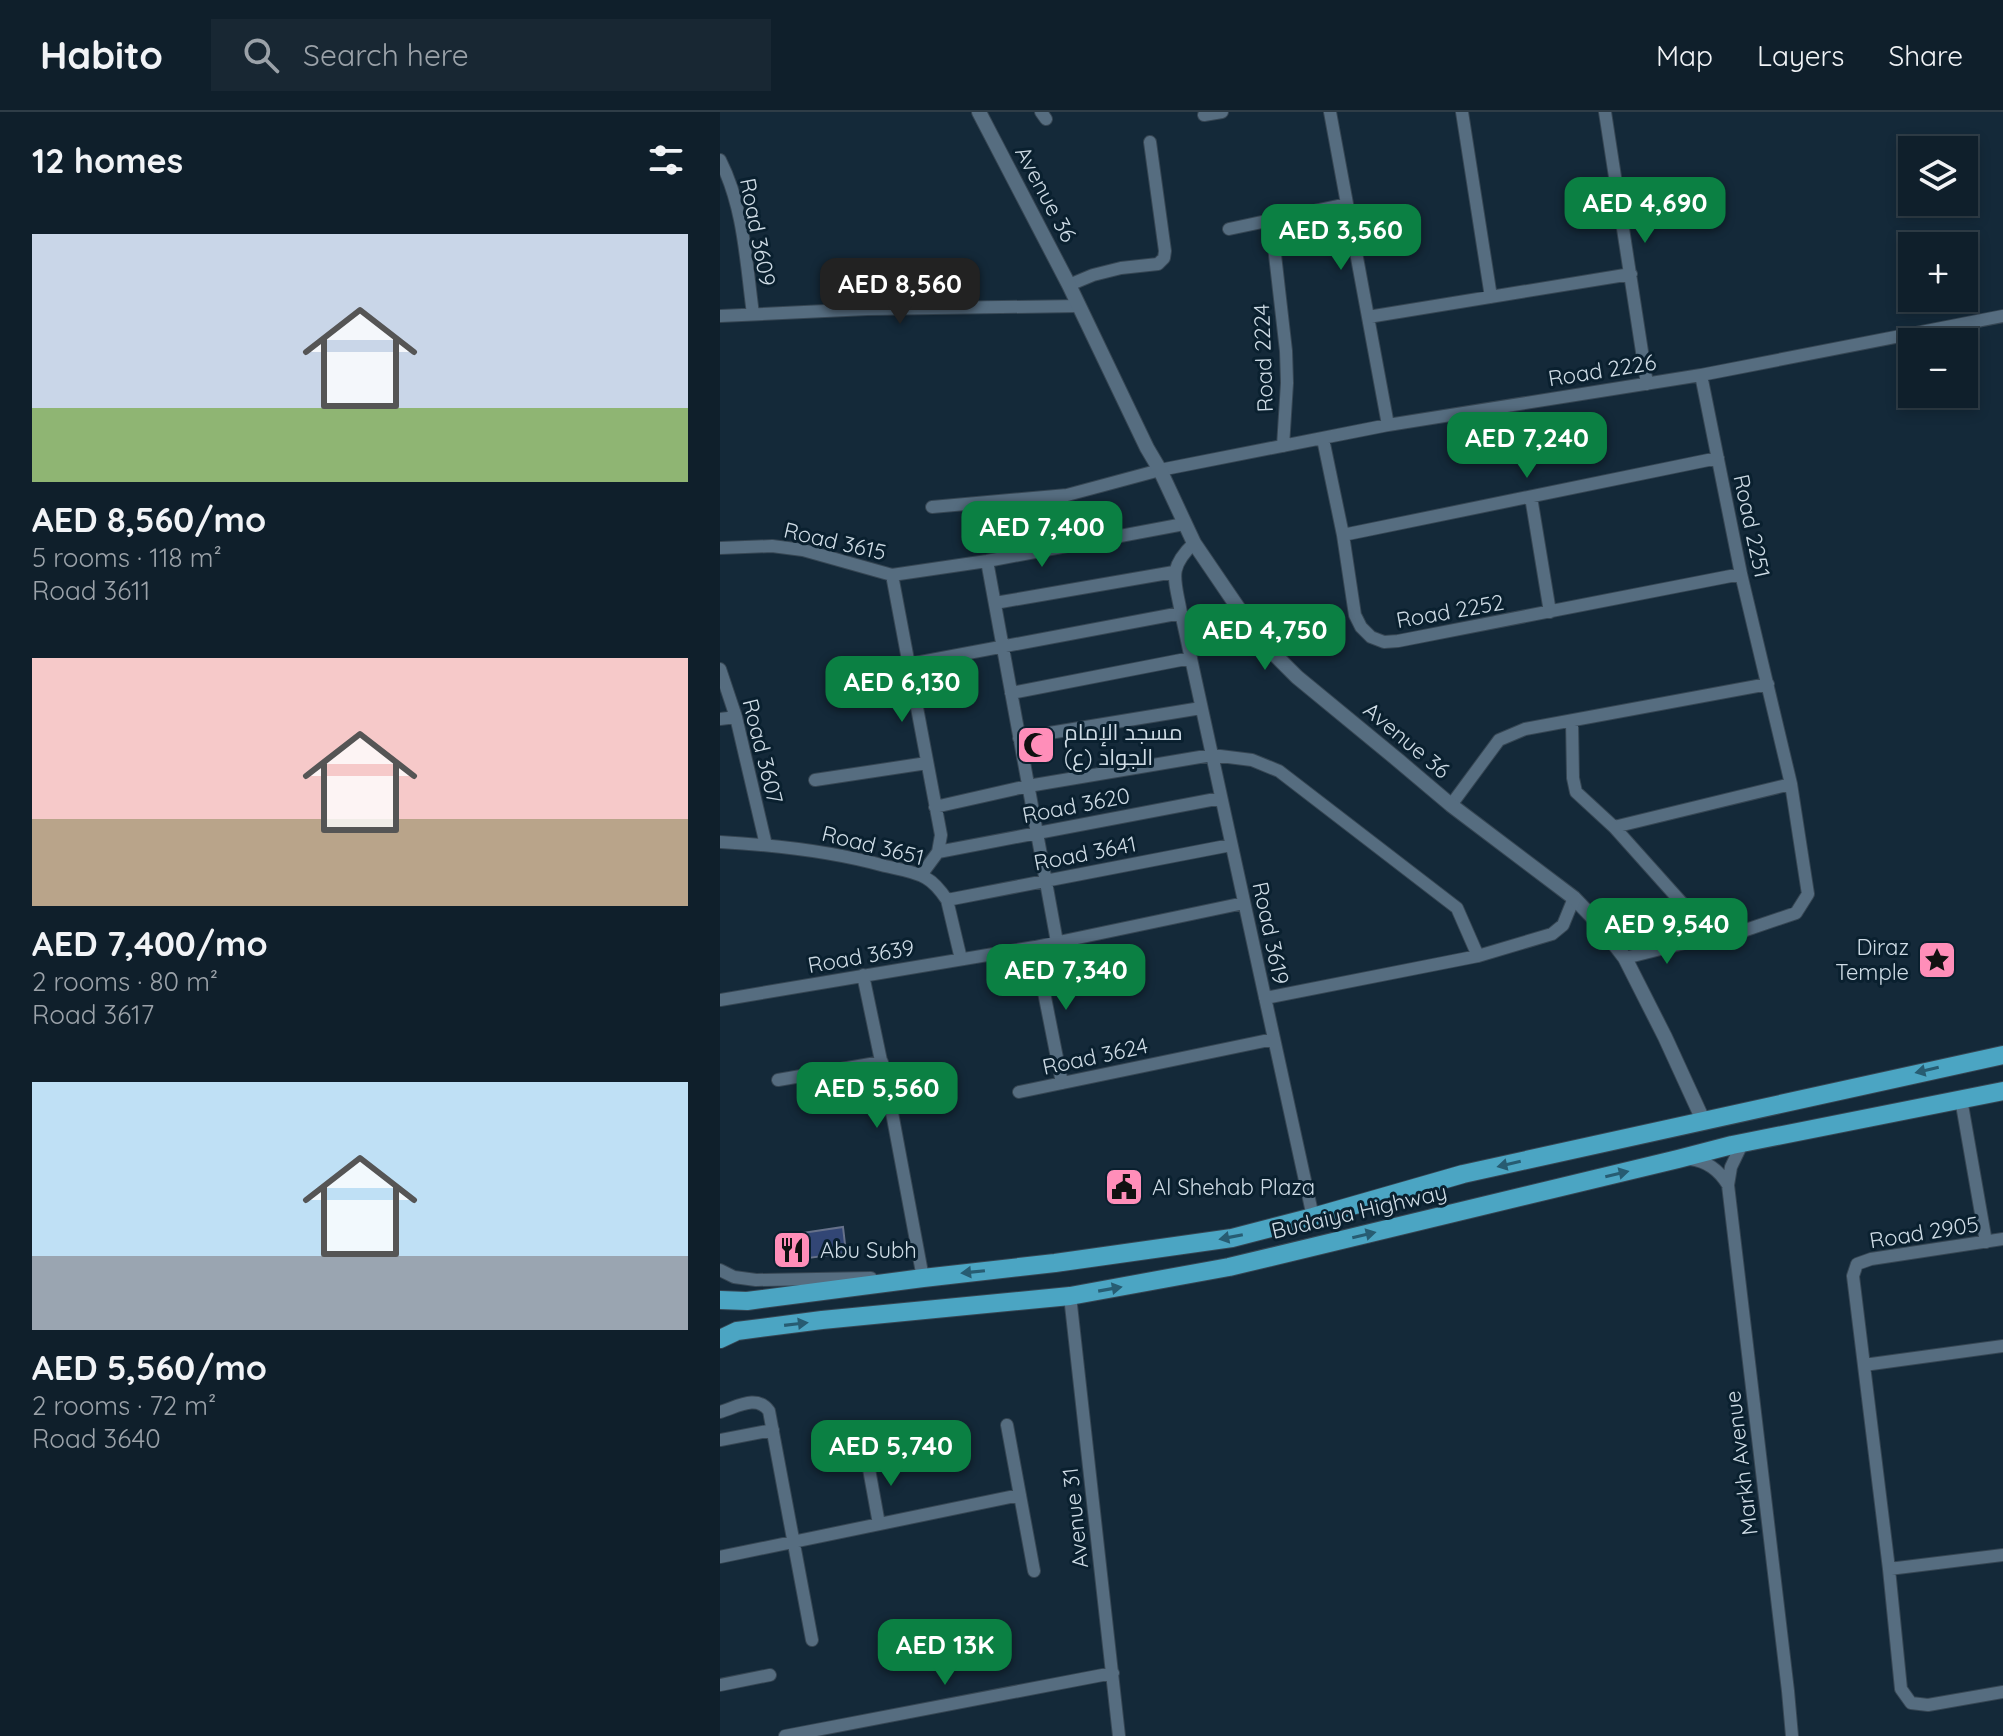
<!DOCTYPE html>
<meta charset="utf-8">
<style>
:root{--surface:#0f1f2b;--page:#182733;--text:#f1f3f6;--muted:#9ba2a9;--line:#2f3d47;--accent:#0b8043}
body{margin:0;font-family:Quicksand,Cairo,sans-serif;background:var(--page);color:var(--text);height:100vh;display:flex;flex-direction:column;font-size:30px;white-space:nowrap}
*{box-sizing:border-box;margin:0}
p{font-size:26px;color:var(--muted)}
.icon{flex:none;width:44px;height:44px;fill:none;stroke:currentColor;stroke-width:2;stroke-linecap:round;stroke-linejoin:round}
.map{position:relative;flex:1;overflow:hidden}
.details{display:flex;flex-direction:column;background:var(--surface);width:720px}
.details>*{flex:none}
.tools{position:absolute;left:1178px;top:24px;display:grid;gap:16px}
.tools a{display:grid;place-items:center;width:80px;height:80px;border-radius:0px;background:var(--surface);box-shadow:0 4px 12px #0003,0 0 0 2px var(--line);font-size:40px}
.price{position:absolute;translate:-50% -68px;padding:0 18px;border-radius:16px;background:var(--accent);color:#fff;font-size:26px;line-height:52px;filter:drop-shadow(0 2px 4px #0008)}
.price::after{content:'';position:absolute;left:50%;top:48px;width:24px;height:18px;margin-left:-12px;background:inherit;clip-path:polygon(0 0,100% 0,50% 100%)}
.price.selected{background:#222;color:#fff}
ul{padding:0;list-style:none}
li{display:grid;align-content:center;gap:16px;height:424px;padding:0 32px}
li span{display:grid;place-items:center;height:248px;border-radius:0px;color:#555}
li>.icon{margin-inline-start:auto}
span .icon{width:144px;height:144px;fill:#fffc;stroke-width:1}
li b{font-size:34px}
h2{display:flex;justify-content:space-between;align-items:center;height:96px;padding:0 32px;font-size:34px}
header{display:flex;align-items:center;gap:48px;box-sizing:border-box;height:112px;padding:0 40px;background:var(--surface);border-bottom:2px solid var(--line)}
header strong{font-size:38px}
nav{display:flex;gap:44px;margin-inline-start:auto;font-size:28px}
.search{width:560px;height:72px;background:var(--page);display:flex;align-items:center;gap:20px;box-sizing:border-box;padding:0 28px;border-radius:0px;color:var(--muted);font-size:30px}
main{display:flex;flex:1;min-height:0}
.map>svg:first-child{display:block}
.building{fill:#324675;stroke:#66718a;stroke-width:2}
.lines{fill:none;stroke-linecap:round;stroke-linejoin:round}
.minor-casing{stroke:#364653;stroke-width:14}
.tertiary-casing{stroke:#364653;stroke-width:16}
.primary-casing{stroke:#364653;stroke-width:20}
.minor{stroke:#566d80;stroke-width:12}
.tertiary{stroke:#566d80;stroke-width:14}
.primary{stroke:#4ba5c3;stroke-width:18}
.oneway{fill:#275c72}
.labels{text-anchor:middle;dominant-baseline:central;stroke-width:6;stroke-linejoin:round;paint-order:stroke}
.street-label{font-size:22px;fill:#cedbe5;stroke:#0a202f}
.poi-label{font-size:22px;fill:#cedbe5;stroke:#0a202f;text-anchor:start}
</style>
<header>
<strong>Habito</strong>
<div class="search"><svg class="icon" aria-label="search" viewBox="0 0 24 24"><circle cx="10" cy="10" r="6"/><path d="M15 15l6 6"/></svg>Search here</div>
<nav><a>Map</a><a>Layers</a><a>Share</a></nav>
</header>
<main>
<section class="details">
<h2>12 homes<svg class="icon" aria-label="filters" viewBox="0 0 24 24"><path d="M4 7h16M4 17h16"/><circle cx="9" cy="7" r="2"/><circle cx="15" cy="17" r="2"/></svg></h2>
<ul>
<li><span style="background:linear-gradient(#c9d6e8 70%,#8fb573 0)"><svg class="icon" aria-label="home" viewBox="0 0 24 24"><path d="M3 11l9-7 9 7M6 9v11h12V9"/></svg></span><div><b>AED 8,560/mo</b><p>5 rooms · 118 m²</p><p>Road 3611</p></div></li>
<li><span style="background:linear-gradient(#f6c9c9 65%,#b9a48a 0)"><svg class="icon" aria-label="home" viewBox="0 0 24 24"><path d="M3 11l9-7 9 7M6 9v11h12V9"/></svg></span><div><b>AED 7,400/mo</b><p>2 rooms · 80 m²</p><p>Road 3617</p></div></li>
<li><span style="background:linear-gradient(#bfe0f5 70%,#9aa5b1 0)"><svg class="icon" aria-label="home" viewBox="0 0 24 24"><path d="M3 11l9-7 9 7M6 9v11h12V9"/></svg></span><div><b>AED 5,560/mo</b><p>2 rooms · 72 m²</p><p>Road 3640</p></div></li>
</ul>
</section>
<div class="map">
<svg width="1283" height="1624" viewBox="0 0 1283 1624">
<rect width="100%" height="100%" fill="#142939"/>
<path class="building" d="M123,1115l3,26 -60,8 -4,-25z"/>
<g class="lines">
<g class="minor-casing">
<path id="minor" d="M321,0l5,7
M610,0l58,313
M742,0l29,185
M885,0l42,272
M484,3l18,-3
M0,48c24,47 26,102 33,154
M551,108l15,131 1,32 -4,63
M509,117l118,-25
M349,173l24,-10 28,-7 37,-4 6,-6 1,-7 -15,-109
M0,204l147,-7 212,-3
M648,205l263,-43
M981,263l40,199 50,210 17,110 -12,19 -62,21
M603,327l20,96 12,80 6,12 10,10 13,5 14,-1 343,-67
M811,385l19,115
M212,395l135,-12 93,-25 228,-45 313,-50 302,-59
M623,423l375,-77
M474,431c-27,26 -19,36 -13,70l132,604
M0,436l52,-2 31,4 89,25 95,-14 197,-37
M267,449l70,381
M172,463l49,260 -3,17 -17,23
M275,491l179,-31
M190,552l271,-51
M0,557l16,48 30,128
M291,581l180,-35
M0,607l16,-2
M852,609l1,57 3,14 38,35 85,95 3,9 -2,8 -75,19
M299,626l182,-30
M95,668l112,-17
M731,693l48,-65 26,-11 243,-45
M215,695l93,-21 184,-31 40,5 27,11 178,137 21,48
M894,715l177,-43
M0,730c56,3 111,9 165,24 13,3 29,5 41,12 9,5 15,13 21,22l14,59
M218,740l283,-54
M227,788l284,-55
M315,835l27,136
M143,863l30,143 30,160h-6
M545,886l213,-42 74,-22 11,-9 11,-27
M0,888l315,-53 209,-44
M58,968l104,-18
M299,980l255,-53
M1241,987l25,143
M1023,1030l-12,25 -3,18 60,506 4,45
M970,1047c17,2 29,11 38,26
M1283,1127l-132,20 -14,5 -4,12 36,293 12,120 10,14 17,2 75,-13
M0,1158l14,7 22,3 115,-2
M350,1184l49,440
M1144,1253l139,-19
M0,1300c17,-5 37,-18 49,-1l43,229
M287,1313l27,146
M0,1328l53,-10
M147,1346l12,66
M0,1445l300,-62
M1169,1457l114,-14
M0,1573l50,-10
M65,1624l328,-63"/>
</g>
<g class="tertiary-casing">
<path id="tertiary" d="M259,0l90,173 78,163 13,22 34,73 66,97 37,37 102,84 52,44 123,93 25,26 26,34 40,79 38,83"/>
</g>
<g class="primary-casing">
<path id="primary" d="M0,1188l27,1 176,-23 132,-15 177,-25 81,-21 150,-43 540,-119
M0,1227l17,-8 85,-11 248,-24 159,-29 449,-108 54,-14 271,-54"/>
</g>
<use href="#minor" class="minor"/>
<use href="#tertiary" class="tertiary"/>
<use href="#primary" class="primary"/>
</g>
<defs><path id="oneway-solid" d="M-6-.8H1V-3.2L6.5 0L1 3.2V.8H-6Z" transform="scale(2)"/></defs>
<g class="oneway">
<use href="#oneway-solid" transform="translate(1207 958) rotate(167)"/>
<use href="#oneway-solid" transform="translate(789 1052) rotate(167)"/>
<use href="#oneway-solid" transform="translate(897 1062) rotate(-13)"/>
<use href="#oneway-solid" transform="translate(644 1123) rotate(-13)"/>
<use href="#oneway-solid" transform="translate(511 1125) rotate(169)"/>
<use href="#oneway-solid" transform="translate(253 1160) rotate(174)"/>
<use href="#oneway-solid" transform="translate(390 1177) rotate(-10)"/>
<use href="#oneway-solid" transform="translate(76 1212) rotate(-7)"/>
</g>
<defs>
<g id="mosque-square" transform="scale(2)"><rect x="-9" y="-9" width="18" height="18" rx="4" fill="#ff8eb9" stroke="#0a202f"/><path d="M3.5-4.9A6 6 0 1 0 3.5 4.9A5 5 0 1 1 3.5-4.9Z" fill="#111"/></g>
<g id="sight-square" transform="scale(2)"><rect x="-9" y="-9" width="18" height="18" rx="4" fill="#ff8eb9" stroke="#0a202f"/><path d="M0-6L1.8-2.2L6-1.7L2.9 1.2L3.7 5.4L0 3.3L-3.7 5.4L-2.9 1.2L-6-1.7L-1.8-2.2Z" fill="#111"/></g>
<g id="civic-square" transform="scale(2)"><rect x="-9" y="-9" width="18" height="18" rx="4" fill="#ff8eb9" stroke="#0a202f"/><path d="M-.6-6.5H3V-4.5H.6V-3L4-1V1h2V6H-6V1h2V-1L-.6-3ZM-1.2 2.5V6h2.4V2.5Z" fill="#111"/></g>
<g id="restaurant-square" transform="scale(2)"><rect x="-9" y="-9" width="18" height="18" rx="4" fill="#ff8eb9" stroke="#0a202f"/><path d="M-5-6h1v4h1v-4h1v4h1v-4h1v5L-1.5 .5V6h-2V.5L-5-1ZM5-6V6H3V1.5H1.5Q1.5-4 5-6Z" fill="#111"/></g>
</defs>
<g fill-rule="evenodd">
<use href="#mosque-square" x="316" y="633"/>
<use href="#sight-square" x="1217" y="848"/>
<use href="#civic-square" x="404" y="1075"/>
<use href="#restaurant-square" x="72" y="1138"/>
</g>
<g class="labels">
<g class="street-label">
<text transform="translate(326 82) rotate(62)">Avenue 36</text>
<text transform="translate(38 120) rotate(79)">Road 3609</text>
<text transform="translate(543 246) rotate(-92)">Road 2224</text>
<text transform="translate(882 258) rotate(-9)">Road 2226</text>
<text transform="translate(1032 414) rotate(78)">Road 2251</text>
<text transform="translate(115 429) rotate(13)">Road 3615</text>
<text transform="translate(730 499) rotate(-10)">Road 2252</text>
<text transform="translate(687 628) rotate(40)">Avenue 36</text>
<text transform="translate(43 639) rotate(76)">Road 3607</text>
<text transform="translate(356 693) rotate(-11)">Road 3620</text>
<text transform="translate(153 733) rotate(14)">Road 3651</text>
<text transform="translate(365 741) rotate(-11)">Road 3641</text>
<text transform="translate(551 821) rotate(78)">Road 3619</text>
<text transform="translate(141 844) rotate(-10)">Road 3639</text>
<text transform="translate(375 944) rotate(-12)">Road 3624</text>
<text transform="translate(639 1099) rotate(-13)">Budaiya Highway</text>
<text transform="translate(1204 1120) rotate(-9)">Road 2905</text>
<text transform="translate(1021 1351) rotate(-97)">Markh Avenue</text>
<text transform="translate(355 1406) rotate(-96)">Avenue 31</text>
</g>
<g class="poi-label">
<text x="344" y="620">مسجد الإمام<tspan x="344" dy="25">الجواد (ع)</tspan></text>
<text x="1189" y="835" text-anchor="end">Diraz<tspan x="1189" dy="25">Temple</tspan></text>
<text x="432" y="1075">Al Shehab Plaza</text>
<text x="100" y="1138">Abu Subh</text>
</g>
</g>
</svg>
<div class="tools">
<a><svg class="icon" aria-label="layers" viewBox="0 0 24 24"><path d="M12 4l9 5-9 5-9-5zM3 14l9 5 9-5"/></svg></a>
<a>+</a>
<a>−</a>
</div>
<b class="price" style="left:925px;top:133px">AED 4,690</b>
<b class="price" style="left:621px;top:160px">AED 3,560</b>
<b class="price selected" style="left:180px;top:214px">AED 8,560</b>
<b class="price" style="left:807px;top:368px">AED 7,240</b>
<b class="price" style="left:322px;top:457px">AED 7,400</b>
<b class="price" style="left:545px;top:560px">AED 4,750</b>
<b class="price" style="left:182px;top:612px">AED 6,130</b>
<b class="price" style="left:947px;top:854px">AED 9,540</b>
<b class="price" style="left:346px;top:900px">AED 7,340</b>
<b class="price" style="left:157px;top:1018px">AED 5,560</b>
<b class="price" style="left:171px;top:1376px">AED 5,740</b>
<b class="price" style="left:225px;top:1575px">AED 13K</b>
</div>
</main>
